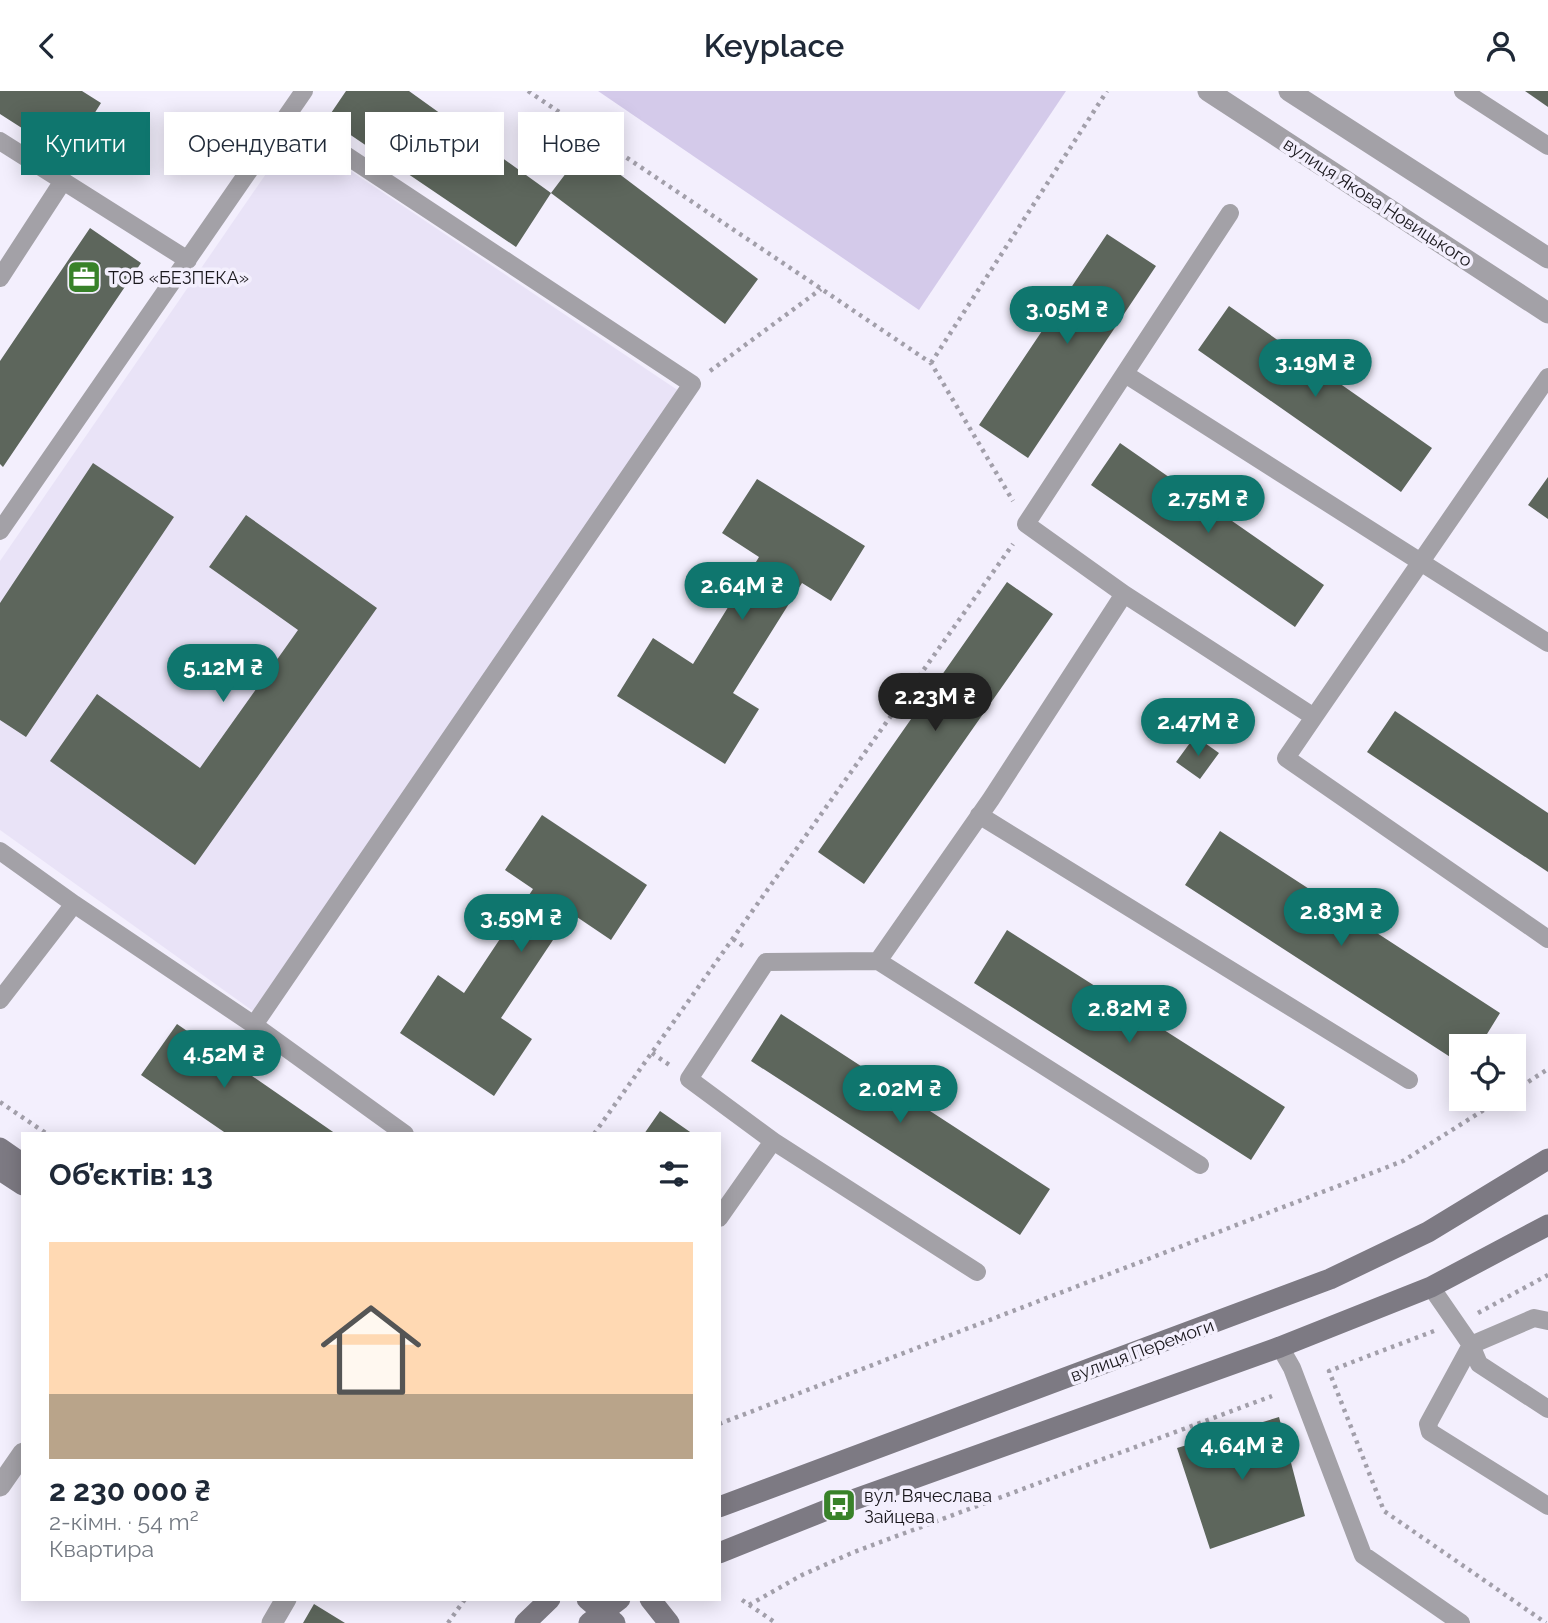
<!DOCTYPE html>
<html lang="uk">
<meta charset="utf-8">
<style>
:root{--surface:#fff;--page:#f6f6f7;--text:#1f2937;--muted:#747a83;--line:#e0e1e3;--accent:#0f766e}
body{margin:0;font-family:Raleway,sans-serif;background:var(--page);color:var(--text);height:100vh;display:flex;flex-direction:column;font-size:26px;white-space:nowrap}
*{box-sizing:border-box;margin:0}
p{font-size:23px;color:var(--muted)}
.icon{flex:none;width:38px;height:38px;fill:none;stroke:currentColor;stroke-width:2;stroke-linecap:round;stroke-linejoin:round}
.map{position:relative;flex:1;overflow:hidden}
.panel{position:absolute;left:21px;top:1041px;width:700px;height:469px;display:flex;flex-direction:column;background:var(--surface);border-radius:0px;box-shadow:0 4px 18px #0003}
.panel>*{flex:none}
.top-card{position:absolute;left:21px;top:21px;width:700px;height:63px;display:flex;gap:14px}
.tools{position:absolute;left:1449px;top:943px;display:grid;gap:14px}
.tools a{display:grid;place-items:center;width:77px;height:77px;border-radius:0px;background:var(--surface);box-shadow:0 4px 18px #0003;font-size:35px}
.price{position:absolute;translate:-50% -60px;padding:0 16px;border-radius:24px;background:var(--accent);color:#fff;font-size:23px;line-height:46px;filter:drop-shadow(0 2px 4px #0008)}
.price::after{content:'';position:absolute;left:50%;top:42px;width:21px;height:16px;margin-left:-10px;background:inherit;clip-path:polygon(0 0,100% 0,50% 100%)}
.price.current{background:#222;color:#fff}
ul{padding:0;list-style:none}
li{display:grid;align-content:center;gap:14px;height:371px;padding:0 28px}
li+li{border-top:2px solid var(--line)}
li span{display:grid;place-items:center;height:217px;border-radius:0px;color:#555}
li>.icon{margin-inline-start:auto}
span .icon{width:126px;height:126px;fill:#fffc;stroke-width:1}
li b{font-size:30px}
h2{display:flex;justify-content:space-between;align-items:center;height:84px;padding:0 28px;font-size:30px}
.chip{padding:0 24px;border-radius:0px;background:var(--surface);box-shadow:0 4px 18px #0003;font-size:24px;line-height:63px}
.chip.current{background:var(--accent);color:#fff}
header{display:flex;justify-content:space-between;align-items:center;height:91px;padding:0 28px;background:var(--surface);font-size:32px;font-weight:600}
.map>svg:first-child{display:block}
.built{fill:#e9e3f7}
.grass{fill:#d4caea}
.building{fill:#5d665c}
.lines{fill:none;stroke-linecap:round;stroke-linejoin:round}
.path{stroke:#a29faa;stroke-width:4.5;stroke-dasharray:3.5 5;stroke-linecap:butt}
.lane{stroke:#a3a1a7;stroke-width:18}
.street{stroke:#a3a1a7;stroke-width:21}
.secondary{stroke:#7d7a83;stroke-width:21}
.labels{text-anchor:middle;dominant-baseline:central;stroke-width:7;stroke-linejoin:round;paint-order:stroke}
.street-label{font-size:18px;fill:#1a181d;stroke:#f3effd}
.poi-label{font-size:18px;fill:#1a181d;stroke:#f3effd;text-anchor:start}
</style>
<header><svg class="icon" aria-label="back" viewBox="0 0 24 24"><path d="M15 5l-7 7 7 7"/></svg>Keyplace<svg class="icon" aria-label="person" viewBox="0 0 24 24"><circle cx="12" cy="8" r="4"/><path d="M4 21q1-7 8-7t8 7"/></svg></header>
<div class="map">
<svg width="1548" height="1532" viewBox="0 0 1548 1532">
<rect width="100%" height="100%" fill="#f3effd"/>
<path class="built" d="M294,42l385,258 -426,620 -253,-181v-269z"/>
<path class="grass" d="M598,0h468l-147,219z"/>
<path class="building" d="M0,0h82l19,12 -34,54 -67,-43z
M346,0h63l142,102 -35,54 -189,-128z
M1525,0h23v16z
M585,57l173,131 -33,45 -174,-131z
M90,137l51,35 -138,204 -3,-3v-103z
M1107,143l49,32 -128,192 -49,-33z
M1229,215l203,142 -31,44 -203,-142z
M1120,352l204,142 -29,42 -204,-142z
M93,372l81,54 -148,220 -26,-17v-117z
M1548,386v42l-20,-14z
M757,388l108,67 -34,55 -29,-18 -69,110 26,16 -34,55 -108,-68 36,-58 40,26 66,-107 -37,-24z
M246,424l131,93 -182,257 -145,-104 47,-67 103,74 98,-138 -89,-63z
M1007,491l46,32 -189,270 -46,-32z
M1395,620l153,102v59l-181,-120z
M1195,645l24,17 -19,26 -24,-17z
M542,724l105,70 -36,55 -40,-27 -70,105 31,21 -38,57 -94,-63 38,-58 26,18 69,-104 -28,-19z
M1220,740l280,182 -21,34h-18v17l-276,-179z
M1007,839l278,177 -34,53 -277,-177z
M781,923l269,175 -30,46 -269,-174z
M177,933l159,110h-109l-86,-59z
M660,1020l33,23h-49z
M1279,1326l26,99 -95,33 -33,-101z
M314,1513l31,19h-42z"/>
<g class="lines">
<path class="path" d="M528,0l403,272 82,138
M931,272l176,-272
M710,280l111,-82
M733,848l13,9
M652,962l19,13
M1514,1000l34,-22
M0,1011l47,32
M594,1043l419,-590
M1478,1222l70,-38
M1434,1240l-105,40 55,140 162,112
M719,1333l684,-263 98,-62
M742,1509l34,23
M749,1514l53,-30 52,-23 418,-156
M448,1532l17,-24"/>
<path class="lane" d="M1463,0l85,55
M0,50l63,40
M0,187l63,-97 125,79
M1125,283l423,269
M0,440l304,-440
M1124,503l-98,-70 204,-311
M1314,626l-28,41 262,181
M979,724l430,265
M0,760l74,53
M878,870l322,204
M0,909l74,-96 180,121 438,-641 -404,-267
M254,934l151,109
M773,1050l204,131
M719,1127l54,-77 -84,-62 77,-117 112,-1 113,-162 133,-205 190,123 234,-340
M1431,1196l40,58 8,19 69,45
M1548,1230l-14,-3 -63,27 -43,79 2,8 118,74
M1280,1256l12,21 71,187 98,68"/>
<path class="street" d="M1208,0l340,222
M1289,0l259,167
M0,1395l23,-33
M272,1532l14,-24"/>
<path class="secondary" d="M0,1057l23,16
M0,1079l23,15
M719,1416l611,-228 98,-47 120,-73
M719,1462l120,-48 441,-158 151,-60 117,-62
M587,1508l28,24
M650,1508l19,24
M525,1532l25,-24
M589,1532l31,-24"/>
</g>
<defs>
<g id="office-square" transform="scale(1.75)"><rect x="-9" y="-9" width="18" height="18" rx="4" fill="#388229" stroke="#f3effd"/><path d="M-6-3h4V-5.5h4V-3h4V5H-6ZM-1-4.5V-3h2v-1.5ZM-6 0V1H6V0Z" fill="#fff"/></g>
<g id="bus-square" transform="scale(1.75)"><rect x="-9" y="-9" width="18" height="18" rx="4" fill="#388229" stroke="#f3effd"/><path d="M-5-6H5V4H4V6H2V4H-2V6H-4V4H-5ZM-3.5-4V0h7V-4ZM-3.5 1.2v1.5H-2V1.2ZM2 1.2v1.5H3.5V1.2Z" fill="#fff"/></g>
</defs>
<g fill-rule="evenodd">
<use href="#office-square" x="84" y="186"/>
<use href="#bus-square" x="839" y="1414"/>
</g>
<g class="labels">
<g class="street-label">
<text transform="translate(1378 111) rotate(33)">вулиця Якова Новицького</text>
<text transform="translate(1142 1259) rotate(-20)">вулиця Перемоги</text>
</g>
<g class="poi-label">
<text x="108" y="186">ТОВ «БЕЗПЕКА»</text>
<text x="864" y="1404">вул. Вячеслава<tspan x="864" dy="21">Зайцева</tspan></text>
</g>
</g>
</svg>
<div class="tools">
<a><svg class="icon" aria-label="locate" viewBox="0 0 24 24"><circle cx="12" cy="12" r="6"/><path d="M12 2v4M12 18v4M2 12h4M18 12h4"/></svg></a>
</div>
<b class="price" style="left:1067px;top:255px">3.05M ₴</b>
<b class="price" style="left:1315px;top:308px">3.19M ₴</b>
<b class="price" style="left:1208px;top:444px">2.75M ₴</b>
<b class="price" style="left:742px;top:531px">2.64M ₴</b>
<b class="price" style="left:223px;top:613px">5.12M ₴</b>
<b class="price current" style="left:935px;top:642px">2.23M ₴</b>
<b class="price" style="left:1198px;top:667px">2.47M ₴</b>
<b class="price" style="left:1341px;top:857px">2.83M ₴</b>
<b class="price" style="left:521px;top:863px">3.59M ₴</b>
<b class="price" style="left:1129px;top:954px">2.82M ₴</b>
<b class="price" style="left:224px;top:999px">4.52M ₴</b>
<b class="price" style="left:900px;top:1034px">2.02M ₴</b>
<b class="price" style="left:1242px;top:1391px">4.64M ₴</b>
<div class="top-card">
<a class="chip current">Купити</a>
<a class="chip">Орендувати</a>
<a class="chip">Фільтри</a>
<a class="chip">Нове</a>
</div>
<section class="panel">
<h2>Об’єктів: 13<svg class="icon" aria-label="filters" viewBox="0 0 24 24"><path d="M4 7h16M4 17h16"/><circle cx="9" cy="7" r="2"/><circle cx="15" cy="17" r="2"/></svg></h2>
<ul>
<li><span style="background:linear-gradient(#ffd9b3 70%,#b9a48a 0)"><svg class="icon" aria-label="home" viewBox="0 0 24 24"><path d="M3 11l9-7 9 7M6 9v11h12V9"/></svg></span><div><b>2 230 000 ₴</b><p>2-кімн. · 54 m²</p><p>Квартира</p></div></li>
</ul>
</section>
</div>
